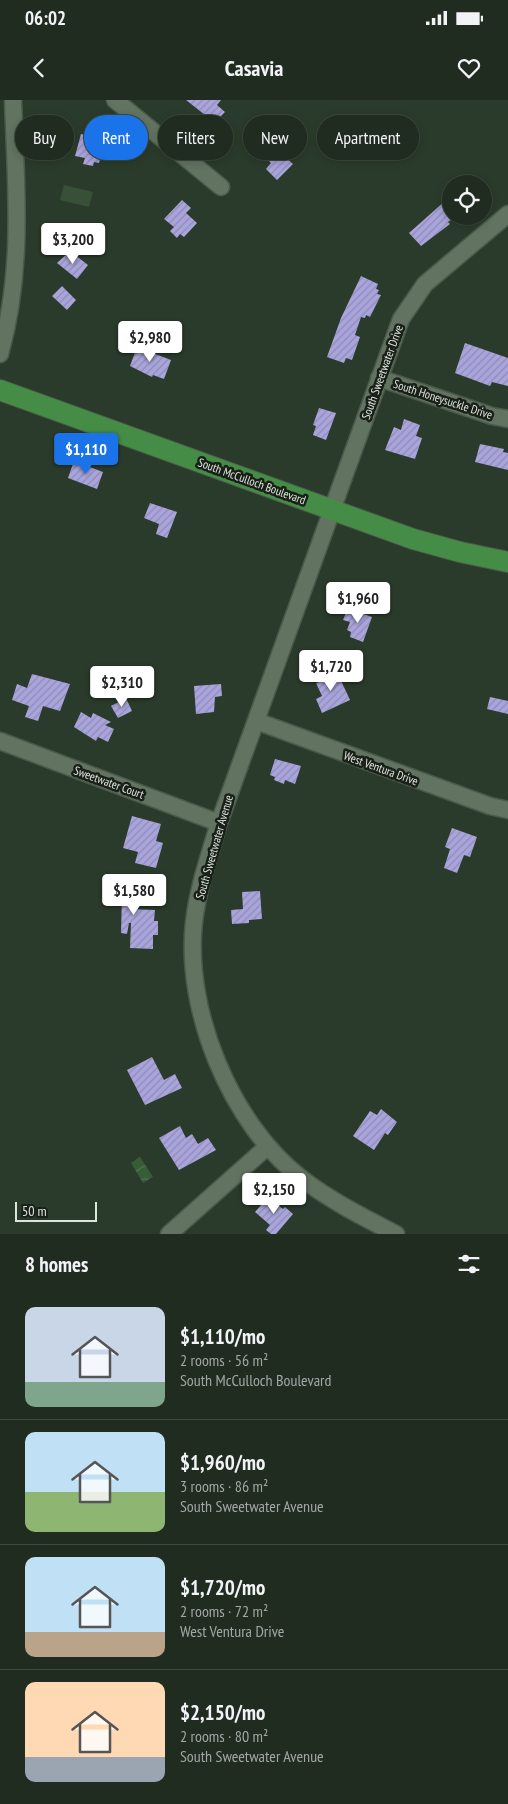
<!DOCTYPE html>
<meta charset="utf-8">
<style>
:root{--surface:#202c20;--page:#2d382d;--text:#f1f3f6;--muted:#a2a7a5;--line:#3d483e;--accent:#1a73e8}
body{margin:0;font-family:"PT Sans Narrow",sans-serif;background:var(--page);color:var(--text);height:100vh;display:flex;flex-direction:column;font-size:19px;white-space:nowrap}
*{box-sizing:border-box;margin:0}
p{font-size:16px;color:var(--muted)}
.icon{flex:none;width:28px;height:28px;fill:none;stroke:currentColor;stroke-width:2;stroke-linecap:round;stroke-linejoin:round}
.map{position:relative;height:1134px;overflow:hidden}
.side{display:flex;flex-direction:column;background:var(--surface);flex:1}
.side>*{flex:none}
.banner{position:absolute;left:15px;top:15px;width:479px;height:45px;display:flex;gap:10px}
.tools{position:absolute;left:442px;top:75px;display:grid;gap:10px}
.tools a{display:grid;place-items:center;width:50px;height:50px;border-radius:50%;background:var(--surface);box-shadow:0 2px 8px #0003,0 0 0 1px var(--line);font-size:25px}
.scale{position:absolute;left:15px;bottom:12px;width:82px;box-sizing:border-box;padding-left:5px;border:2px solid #dce5db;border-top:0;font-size:14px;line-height:18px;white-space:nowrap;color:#dce5db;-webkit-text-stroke:4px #192018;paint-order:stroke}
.price{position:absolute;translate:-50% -42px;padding:0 11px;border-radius:5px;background:#fff;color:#222;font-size:16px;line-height:32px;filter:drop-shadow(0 1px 2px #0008)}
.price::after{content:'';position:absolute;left:50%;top:30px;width:15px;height:11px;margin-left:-8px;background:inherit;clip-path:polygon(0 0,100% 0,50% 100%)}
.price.selected{background:var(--accent);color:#fff}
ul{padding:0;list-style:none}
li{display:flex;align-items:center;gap:15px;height:125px;padding:0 25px}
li+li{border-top:1px solid var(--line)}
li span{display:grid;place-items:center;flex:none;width:140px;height:100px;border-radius:10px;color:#555}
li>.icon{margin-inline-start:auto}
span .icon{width:60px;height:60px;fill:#fffc;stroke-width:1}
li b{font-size:21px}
h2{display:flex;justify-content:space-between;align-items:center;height:60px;padding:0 25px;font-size:21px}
.pill{padding:0 18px;border-radius:22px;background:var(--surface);box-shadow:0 2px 8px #0003,0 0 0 1px var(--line);font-size:18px;line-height:45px}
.pill.selected{background:var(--accent);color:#fff}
.status{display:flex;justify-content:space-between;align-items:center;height:35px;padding:0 25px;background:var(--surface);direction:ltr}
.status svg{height:14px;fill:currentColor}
header{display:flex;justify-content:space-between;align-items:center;height:65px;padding:0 25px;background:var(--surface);font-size:22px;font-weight:700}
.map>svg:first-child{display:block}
.pitch{fill:#385037}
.water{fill:url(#water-waves)}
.building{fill:url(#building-hatch)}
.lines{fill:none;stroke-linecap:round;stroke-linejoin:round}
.minor-casing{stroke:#4b594b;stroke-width:19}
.major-casing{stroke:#4b594b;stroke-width:22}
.minor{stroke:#627361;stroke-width:16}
.major{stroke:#458c46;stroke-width:20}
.labels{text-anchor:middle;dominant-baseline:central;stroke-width:5;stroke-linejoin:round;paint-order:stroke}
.street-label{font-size:12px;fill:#dce5db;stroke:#192018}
</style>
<div class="status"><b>06:02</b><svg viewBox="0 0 49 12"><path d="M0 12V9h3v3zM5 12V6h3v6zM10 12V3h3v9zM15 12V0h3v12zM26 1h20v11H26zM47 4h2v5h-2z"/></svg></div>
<header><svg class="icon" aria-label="back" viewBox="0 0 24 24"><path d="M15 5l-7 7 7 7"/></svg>Casavia<svg class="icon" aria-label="heart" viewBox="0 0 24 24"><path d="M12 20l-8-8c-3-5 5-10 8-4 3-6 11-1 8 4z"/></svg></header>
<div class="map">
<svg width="508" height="1134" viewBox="0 0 508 1134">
<defs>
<pattern id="water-waves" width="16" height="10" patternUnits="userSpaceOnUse" patternTransform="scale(1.25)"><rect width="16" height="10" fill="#365d35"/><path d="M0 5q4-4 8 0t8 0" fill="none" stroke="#527452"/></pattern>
<pattern id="building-hatch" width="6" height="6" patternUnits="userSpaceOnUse" patternTransform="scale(1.25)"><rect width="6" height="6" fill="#a9a4db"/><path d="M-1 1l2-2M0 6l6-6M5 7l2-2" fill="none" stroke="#8f8cb5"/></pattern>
</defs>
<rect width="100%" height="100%" fill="#2b3b2b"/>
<path class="pitch" d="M64,85l29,7 -4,15 -29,-7z"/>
<path class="water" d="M140,1057l13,20 -10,6 -12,-20z"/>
<path class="building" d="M186,0h35l-4,5 8,7 -8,8 5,4 -8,10 -16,-11 7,-8z
M94,32l16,4 -3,11 -4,-1 -4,17 -5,-1 -1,4 -10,-2 2,-6 -10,-2 6,-22 12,3z
M269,42l5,5 4,-4 8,9 -3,3 10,9 -16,16 -11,-11 5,-6 -12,-12z
M182,100l9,8 -5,5 11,10 -13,14 -4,-3 -3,4 -7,-7 4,-4 -10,-8z
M445,101l6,7v12l-3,2 2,2 -29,22 -12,-13z
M70,151l18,14 -11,14 -20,-16z
M361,176l17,8 -2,5 3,1 -2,4 4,1 -11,22 -4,-2 -1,3 -4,-1 -6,18 5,2 -8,23 -6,-2 -2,5 -17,-6 14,-39z
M62,186l14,14 -9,10 -15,-14z
M465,243l43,15v28l-16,-4 -2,4 -35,-13z
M137,247l34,13 -7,19 -11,-4 -1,2 -22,-11z
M319,308l17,5 -10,27 -13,-5 3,-9 -3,-1z
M404,319l16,6 -4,11 6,2 -7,21 -30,-9 9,-23 7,3z
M480,344l24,5 -1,3 5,1v17l-33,-8z
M74,361l29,11 -6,17 -29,-11z
M150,403l27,9 -10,26 -11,-4 3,-10 -15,-6z
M348,508l24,9 -9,25 -13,-5 1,-5 -4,-2 3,-8 -7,-2z
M336,570l14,30 -28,13 -6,-14 6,-3 -6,-13 3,-1 -2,-3z
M32,574l38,10 -10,27 -17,-5 -5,15 -13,-4 4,-11 -17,-6 5,-16 10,4z
M221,584l1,12 -7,1 -1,15 -18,2 -2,-28z
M490,597l18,4v13l-21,-5z
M126,598l6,13 -14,7 -7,-12z
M81,612l10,6 2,-5 18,9 -6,3 9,4 -6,13 -10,-5 -2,4 -22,-14z
M275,659l26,7 -6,18 -10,-4 -1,4 -10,-4 1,-3 -5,-2z
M132,716l29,8 -5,17 7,2 -7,25 -21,-5 3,-11 -15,-4z
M452,728l25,9 -7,20 -6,-2 -7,18 -13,-5 6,-19 -5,-2z
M109,776l24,3 -3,30 25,1 -1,11h4v14h-5v14l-23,-1 1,-25h-2l-2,11 -6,-1 1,-39 -15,-2z
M260,791l2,28 -13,1v3l-17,1 -1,-14 12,-1 -1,-17z
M152,957l12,23 11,-6 7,14 -37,17 -18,-35z
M381,1009l16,13 -9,13 -3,-2 -11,17 -21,-14 17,-25 7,4z
M180,1026l6,12 6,-4 6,10 10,-6 8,12 -37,20 -20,-32z
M268,1097l15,12 2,-2 8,7 -17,20h-5l-5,-4 4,-5 -15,-13z"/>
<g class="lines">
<g class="minor-casing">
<path id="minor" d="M115,0l106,87
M0,254c24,-85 16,-168 13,-254
M379,278l113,38 16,3
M256,621l234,85 18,4
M0,641l219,82
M169,1134l99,-88
M396,1134c-33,-17 -65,-33 -95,-56 -70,-54 -117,-168 -107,-256 4,-34 15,-66 25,-99l182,-504 24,-35 83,-70"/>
</g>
<g class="major-casing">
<path id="major" d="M0,290l413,149 47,13 48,10"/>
</g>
<use href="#minor" class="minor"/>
<use href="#major" class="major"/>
</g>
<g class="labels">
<g class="street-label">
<text transform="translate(382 272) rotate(-70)">South Sweetwater Drive</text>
<text transform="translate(443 299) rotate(18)">South Honeysuckle Drive</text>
<text transform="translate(252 381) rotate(20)">South McCulloch Boulevard</text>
<text transform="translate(381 668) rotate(20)">West Ventura Drive</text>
<text transform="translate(109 682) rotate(20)">Sweetwater Court</text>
<text transform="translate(214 747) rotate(-74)">South Sweetwater Avenue</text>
</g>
</g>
</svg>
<div class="tools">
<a><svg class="icon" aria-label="locate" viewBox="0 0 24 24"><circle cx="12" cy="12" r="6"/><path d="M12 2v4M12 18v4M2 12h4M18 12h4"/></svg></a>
</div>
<div class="scale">50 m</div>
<b class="price" style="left:73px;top:165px">$3,200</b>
<b class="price" style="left:150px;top:263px">$2,980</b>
<b class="price selected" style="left:86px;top:375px">$1,110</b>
<b class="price" style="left:358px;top:524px">$1,960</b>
<b class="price" style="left:331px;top:592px">$1,720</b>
<b class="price" style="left:122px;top:608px">$2,310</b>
<b class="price" style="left:134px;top:816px">$1,580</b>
<b class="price" style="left:274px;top:1115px">$2,150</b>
<div class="banner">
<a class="pill">Buy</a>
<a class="pill selected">Rent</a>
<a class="pill">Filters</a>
<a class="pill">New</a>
<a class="pill">Apartment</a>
</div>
</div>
<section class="side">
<h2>8 homes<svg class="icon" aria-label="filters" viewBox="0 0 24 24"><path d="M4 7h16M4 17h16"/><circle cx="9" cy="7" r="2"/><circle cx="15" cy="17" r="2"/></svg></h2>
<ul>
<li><span style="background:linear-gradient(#c9d6e8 75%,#7fa58c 0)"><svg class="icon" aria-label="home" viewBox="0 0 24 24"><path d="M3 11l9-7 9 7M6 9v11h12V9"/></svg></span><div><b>$1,110/mo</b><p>2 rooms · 56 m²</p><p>South McCulloch Boulevard</p></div></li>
<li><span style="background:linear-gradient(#bfe0f5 60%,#8fb573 0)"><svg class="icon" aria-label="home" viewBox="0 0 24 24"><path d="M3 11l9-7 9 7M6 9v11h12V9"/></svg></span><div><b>$1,960/mo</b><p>3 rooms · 86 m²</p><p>South Sweetwater Avenue</p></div></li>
<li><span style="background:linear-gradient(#bfe0f5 75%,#b9a48a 0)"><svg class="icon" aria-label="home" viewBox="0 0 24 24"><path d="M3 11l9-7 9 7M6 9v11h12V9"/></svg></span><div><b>$1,720/mo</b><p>2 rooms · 72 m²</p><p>West Ventura Drive</p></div></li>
<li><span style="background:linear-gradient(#ffd9b3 75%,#9aa5b1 0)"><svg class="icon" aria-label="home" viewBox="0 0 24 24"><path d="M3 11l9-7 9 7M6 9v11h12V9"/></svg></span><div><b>$2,150/mo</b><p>2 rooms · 80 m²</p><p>South Sweetwater Avenue</p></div></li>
</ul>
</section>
